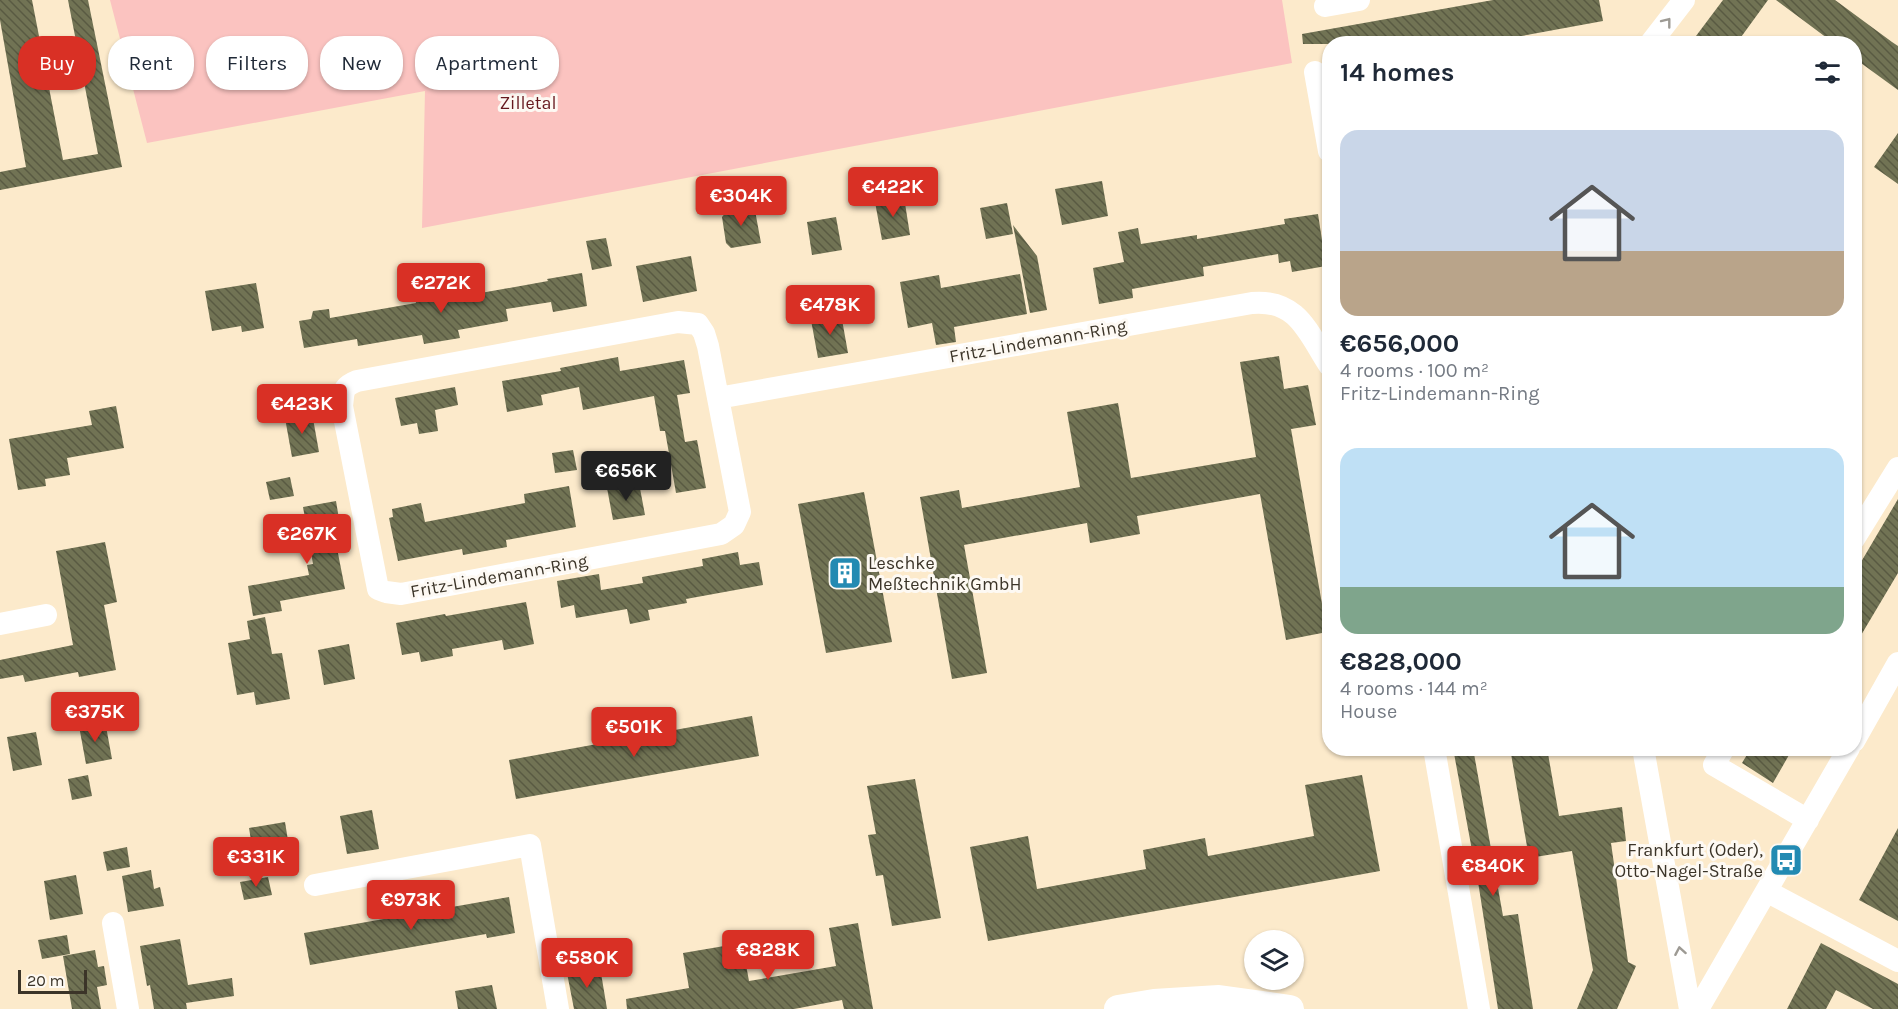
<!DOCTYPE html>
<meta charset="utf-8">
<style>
:root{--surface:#fff;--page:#f2f2f3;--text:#1f2937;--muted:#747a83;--accent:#d93025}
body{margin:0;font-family:Karla,sans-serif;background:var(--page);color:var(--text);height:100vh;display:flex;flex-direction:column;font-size:22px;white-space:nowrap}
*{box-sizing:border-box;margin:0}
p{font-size:20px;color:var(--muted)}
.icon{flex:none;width:33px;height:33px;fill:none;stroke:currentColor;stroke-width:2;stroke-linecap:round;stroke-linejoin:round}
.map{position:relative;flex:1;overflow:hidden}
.side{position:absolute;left:1322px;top:36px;width:540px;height:720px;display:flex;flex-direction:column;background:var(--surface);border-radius:24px;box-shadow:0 2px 4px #0004}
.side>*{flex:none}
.guide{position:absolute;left:18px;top:36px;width:570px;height:54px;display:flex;gap:12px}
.buttons{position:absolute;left:1244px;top:930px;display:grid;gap:12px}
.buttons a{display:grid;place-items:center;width:60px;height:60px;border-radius:50%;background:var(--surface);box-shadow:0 2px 4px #0004;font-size:30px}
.scale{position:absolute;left:18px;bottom:15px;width:69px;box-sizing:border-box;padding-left:6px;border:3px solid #3b3428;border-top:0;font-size:16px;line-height:21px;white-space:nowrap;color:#3b3428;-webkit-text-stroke:4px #fdf9f3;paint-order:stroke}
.price{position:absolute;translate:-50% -51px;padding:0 14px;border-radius:6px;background:var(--accent);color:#fff;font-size:20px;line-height:39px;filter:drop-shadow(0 2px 3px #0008)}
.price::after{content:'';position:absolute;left:50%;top:36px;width:18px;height:14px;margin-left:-9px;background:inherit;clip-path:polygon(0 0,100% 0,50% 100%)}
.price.on{background:#222;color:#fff}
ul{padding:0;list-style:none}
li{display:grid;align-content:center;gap:12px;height:318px;padding:0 18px}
li span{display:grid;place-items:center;height:186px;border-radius:18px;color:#555}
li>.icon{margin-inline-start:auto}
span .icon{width:108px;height:108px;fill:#fffc;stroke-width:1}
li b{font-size:26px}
h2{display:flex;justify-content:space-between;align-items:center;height:72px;padding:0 18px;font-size:26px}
.tag{padding:0 21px;border-radius:24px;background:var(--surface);box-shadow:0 2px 4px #0004;font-size:21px;line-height:54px}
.tag.on{background:var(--accent);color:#fff}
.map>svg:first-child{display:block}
.green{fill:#fbc3c0}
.building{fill:url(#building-back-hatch)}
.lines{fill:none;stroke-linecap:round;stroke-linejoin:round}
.minor{stroke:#fff;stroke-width:22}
.tertiary{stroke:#fff;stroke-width:28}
.oneway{stroke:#9d9a94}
.labels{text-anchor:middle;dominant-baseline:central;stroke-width:6;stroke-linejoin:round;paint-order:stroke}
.park-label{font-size:18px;fill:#66181d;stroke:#fdf9f3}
.street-label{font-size:18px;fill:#3b3428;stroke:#fdf9f3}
.poi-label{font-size:18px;fill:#3b3428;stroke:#fdf9f3;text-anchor:start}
</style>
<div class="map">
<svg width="1898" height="1009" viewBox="0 0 1898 1009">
<defs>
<pattern id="building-back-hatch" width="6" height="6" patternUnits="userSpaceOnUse" patternTransform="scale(1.5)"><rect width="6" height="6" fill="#717354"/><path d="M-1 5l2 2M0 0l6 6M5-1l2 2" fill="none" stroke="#595a42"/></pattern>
</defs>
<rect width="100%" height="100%" fill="#fceacb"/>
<path class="green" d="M110,0h1172l10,63 -870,165 3,-137 -278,52z"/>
<path class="building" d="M0,0h32l31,160 35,-6 -30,-154h20l34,167 -122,23v-18l26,-5 -26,-147z
M1493,0h106l4,21 -125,23h-175l-1,-10z
M1723,0h45l-32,44h-46z
M1776,0h59l57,42 6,4v44l-44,-32v-14h-19z
M1898,133v51l-24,-17z
M1102,181l6,35 -46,9 -7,-36z
M904,197l6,38 -28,5 -7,-38z
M1007,203l6,31 -27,5 -6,-31z
M754,205l7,38 -30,5 -5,-5 -4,-26 6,-7z
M1318,214l8,52 -34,6 -2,-11 -11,2 -1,-9 -75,13 1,9 -72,13 1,9 -34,6 -6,-36 31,-6 -6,-30 20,-4 3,16 56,-9v4l88,-15 -1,-5z
M836,217l6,33 -30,5 -5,-33z
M1013,225l24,31 10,54 -17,3z
M606,238l6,28 -20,4 -6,-29z
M691,256l6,35 -54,11 -7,-36z
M582,273l5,33 -34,6 -2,-10 -45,7 2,12 -50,9 2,8 -36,6 -2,-9 -64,11 -1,-7 -53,9 -5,-27 12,-2 2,-8 16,-2 1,9 86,-15 -1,-4 48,-9 1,6 84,-15 -1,-2z
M1020,274l7,40 -73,13 2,15 -20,3 -4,-22 -24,5 -8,-46 39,-7 2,13z
M256,283l8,45 -22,4 -1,-6 -29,5 -7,-40z
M841,314l7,39 -30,5 -7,-38z
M1279,356l5,33 24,-4 8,40 -25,4 36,203 -41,8 -26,-146 -123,22 3,18 -50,9 -3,-20 -123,22 23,128 -35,6 -32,-182 39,-7 3,18 118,-21 -13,-75 51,-9 13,75 125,-21 -16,-95z
M618,357l2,14 64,-11 6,33 -13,2 8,47 12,-2 9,48 -30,5 -11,-62h-5l-6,-35 -71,14 -4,-23 -38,8 2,10 -36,7 -5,-31 59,-10 -1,-3z
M455,387l3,18 -23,5 3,21 -19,3 -2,-11 -16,3 -6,-28z
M116,406l8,42 -57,10 3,17 -25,4 1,7 -28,4 -9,-51 83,-14 -3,-14z
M312,413l7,39 -27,5 -7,-39z
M573,450l4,20 -22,3 -3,-20z
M290,477l4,19 -24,4 -4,-18z
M639,483l6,32 -32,5 -6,-32z
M569,486l7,41 -70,13 1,7 -44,8 -1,-6 -64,12 -9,-43 4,-1 -1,-8 29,-6 4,19 100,-19 -1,-9z
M864,492l28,150 -66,11 -28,-149z
M1898,499v74l-44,74v-73z
M336,501l5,30 -7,2 11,56 -65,12 2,10 -29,5 -5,-30 61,-11 -2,-10 6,-1 -10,-57z
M105,542l12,60 -13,3 12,65 -37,7 -1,-5 -53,10 -2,-7 -23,4v-19l73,-15 -17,-94z
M738,552l2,13 19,-3 4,23 -77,14 1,4 -39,7 2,10 -20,4 -3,-15 -51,9 -2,-13 -13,3 -4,-27 42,-7 2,16 42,-7 -1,-6 61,-11 -1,-7z
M526,602l8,42 -30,6 -2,-10 -50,9 1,7 -32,6 -2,-10 -17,3 -6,-32 49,-9 1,2z
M265,617l7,37 10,-1 8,46 -34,6 -2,-13 -17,3 -9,-52 22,-4 -3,-18z
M349,644l6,35 -31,6 -6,-35z
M752,716l7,40 -243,43 -7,-39z
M105,721l7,38 -26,5 -7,-38z
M36,732l6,33 -29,6 -6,-34z
M1453,748h20l30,168 15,-2 15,95h-35l-19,-121z
M1510,748h37l12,68 63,-9 4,34 -15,2 17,119 8,4 -19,43h-40l16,-39 -21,-119 -43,7z
M1751,748h42l-20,35 -31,-20z
M88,775l4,21 -20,4 -4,-21z
M1362,775l18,96 -392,70 -18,-94 58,-11 9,53 109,-20 -3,-19 62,-12 3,18 106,-20 -9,-51z
M915,779l26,139 -49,8 -9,-51 -7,1 -8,-41 8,-1 -9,-48z
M372,810l7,39 -32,5 -7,-38z
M285,822l6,37 -36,6 -6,-37z
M1898,828v93l-39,-21z
M127,847l3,20 -23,4 -4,-19z
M151,870l3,19 6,-2 4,19 -36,6 -6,-36z
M76,875l7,39 -33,6 -6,-39z
M268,877l4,18 -28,5 -4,-18z
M509,897l6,36 -28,5 -1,-4 -176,31 -6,-32z
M858,923l15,86h-29l-2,-9 -48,9h-167l-1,-10 63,-11 -6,-35 59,-10 7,38 87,-15 -7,-38z
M67,935l3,19 -28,5 -4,-19z
M180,939l8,46 44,-7 2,18 -48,7 1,6h-33l-4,-24 -3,1 -7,-40z
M1821,943l77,41v25h-25l-37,-19 -10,19h-39z
M95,950l3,17 6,-1 3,19 -10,2 4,22h-29l-9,-53z
M600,967l7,42h-33l-7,-36z
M492,985l5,24h-39l-3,-18z"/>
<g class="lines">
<path class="minor" d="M1325,6l34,-6
M1650,44l34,-44
M1315,72l14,79
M678,322l20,2 6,9 4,13 32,166 -6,13 -13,9 -320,60 -15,-2 -8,-3 -36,-183c2,-15 0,-19 15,-25z
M718,398l534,-95c46,-4 56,30 77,62
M1854,539l44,-71
M0,624l46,-9
M1854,741l44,-78
M1434,748l45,261
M1643,748l47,261
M1724,748l-10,17 94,55
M315,885l215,-40 28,164
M1768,892l130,69
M113,923l15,86
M1698,1009l151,-261"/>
<path class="tertiary" d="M1118,1009l36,-6 65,-4 71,10"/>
</g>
<defs><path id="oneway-chevron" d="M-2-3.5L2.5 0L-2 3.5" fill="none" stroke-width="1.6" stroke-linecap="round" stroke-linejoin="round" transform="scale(1.5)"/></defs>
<g class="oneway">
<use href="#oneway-chevron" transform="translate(1667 22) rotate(-52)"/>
<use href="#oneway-chevron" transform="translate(1680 951) rotate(-100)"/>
</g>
<defs>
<g id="building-square" transform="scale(1.725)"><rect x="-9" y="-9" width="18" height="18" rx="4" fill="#238ab2" stroke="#fdf9f3"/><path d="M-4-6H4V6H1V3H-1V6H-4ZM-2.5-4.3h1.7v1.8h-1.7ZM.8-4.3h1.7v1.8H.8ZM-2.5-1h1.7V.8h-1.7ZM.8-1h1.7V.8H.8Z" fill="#fff"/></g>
<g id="bus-square" transform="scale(1.725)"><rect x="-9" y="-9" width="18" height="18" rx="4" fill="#238ab2" stroke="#fdf9f3"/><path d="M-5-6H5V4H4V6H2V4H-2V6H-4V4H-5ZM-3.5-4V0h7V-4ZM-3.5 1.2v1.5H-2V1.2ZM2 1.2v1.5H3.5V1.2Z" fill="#fff"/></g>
</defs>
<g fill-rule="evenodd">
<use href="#building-square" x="845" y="573"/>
<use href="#bus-square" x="1786" y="860"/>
</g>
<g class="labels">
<g class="park-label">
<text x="528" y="103">Zilletal</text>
</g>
<g class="street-label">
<text transform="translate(1038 341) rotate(-10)">Fritz-Lindemann-Ring</text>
<text transform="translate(499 576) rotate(-10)">Fritz-Lindemann-Ring</text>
</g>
<g class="poi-label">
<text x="868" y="563">Leschke<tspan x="868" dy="21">Meßtechnik GmbH</tspan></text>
<text x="1763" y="850" text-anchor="end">Frankfurt (Oder),<tspan x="1763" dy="21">Otto-Nagel-Straße</tspan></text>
</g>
</g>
</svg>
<div class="buttons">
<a><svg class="icon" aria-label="layers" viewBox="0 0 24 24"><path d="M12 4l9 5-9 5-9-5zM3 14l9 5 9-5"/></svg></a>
</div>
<div class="scale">20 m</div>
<b class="price" style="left:893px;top:218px">€422K</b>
<b class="price" style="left:741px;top:227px">€304K</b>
<b class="price" style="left:441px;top:314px">€272K</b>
<b class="price" style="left:830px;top:336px">€478K</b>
<b class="price" style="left:302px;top:435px">€423K</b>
<b class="price on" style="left:626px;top:502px">€656K</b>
<b class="price" style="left:307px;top:565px">€267K</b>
<b class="price" style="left:95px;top:743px">€375K</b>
<b class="price" style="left:634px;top:758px">€501K</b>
<b class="price" style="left:256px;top:888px">€331K</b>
<b class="price" style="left:1493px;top:897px">€840K</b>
<b class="price" style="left:411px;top:931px">€973K</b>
<b class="price" style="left:768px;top:981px">€828K</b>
<b class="price" style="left:587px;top:989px">€580K</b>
<div class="guide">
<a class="tag on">Buy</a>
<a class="tag">Rent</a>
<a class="tag">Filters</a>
<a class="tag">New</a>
<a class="tag">Apartment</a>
</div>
<section class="side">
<h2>14 homes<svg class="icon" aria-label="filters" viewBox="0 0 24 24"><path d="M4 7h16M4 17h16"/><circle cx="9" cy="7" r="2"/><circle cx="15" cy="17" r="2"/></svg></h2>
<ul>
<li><span style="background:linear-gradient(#c9d6e8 65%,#b9a48a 0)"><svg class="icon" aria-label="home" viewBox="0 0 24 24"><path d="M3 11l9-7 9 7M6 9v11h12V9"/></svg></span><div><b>€656,000</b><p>4 rooms · 100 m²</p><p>Fritz-Lindemann-Ring</p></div></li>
<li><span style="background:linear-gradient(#bfe0f5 75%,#7fa58c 0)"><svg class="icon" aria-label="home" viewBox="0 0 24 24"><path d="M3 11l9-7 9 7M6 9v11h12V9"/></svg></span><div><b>€828,000</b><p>4 rooms · 144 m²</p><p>House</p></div></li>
</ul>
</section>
</div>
